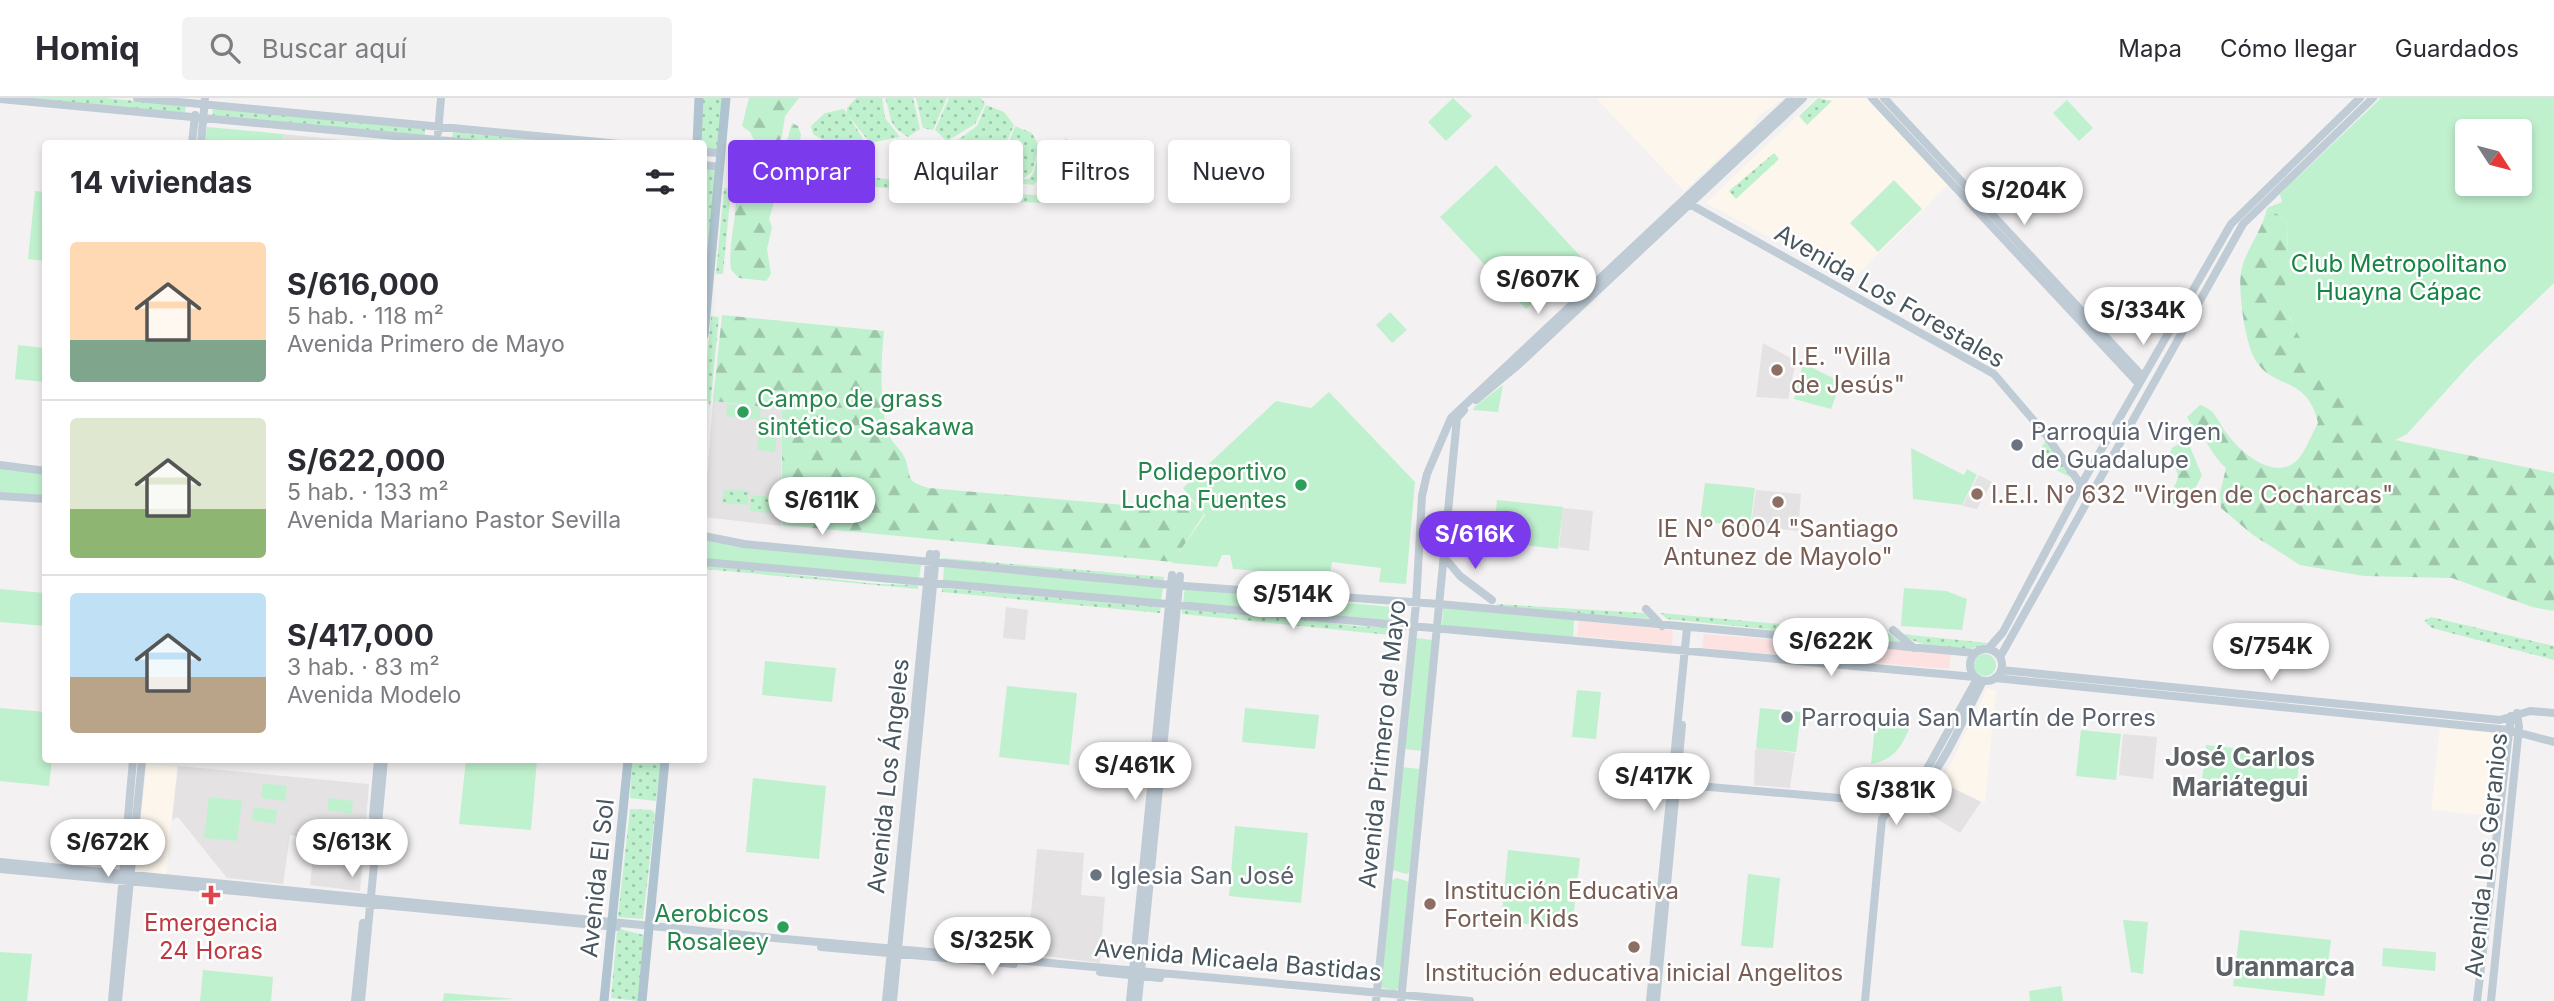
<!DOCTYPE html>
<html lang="es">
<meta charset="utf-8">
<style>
:root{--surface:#fff;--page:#f2f2f3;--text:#2b2b33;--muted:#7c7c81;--line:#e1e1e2;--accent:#7c3aed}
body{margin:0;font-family:Inter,sans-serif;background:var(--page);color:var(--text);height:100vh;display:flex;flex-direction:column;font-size:26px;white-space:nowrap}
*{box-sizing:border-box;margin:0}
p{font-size:23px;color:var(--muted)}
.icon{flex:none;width:38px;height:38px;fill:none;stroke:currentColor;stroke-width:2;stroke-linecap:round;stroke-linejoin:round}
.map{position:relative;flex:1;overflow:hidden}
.details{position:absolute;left:42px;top:42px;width:665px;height:623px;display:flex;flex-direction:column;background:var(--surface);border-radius:7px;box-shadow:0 4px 10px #0003}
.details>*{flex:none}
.top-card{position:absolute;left:728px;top:42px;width:665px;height:63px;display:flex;gap:14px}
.needle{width:46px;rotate:126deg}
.fabs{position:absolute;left:2455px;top:21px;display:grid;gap:14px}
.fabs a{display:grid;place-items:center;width:77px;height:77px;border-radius:7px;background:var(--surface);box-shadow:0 4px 10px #0003;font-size:35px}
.price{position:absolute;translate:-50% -60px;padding:0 16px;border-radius:24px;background:#fff;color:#222;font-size:23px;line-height:46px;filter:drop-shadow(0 2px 4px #0008)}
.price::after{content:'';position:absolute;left:50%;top:42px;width:21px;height:16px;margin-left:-10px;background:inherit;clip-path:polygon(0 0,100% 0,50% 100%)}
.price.selected{background:var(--accent);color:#fff}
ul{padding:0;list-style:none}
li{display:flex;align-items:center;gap:21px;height:175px;padding:0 28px}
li+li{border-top:2px solid var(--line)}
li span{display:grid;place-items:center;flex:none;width:196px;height:140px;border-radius:7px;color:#555}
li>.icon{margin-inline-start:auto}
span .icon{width:84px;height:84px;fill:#fffc;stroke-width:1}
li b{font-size:30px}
h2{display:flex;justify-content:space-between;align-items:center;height:84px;padding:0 28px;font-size:30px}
.pill{padding:0 24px;border-radius:7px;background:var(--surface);box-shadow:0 4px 10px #0003;font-size:24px;line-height:63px}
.pill.selected{background:var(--accent);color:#fff}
header{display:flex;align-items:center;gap:42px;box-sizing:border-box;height:98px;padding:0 35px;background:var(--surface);border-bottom:2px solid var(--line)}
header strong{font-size:33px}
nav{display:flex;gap:38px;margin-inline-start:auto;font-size:24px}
.search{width:490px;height:63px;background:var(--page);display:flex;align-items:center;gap:18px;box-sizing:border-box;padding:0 24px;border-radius:7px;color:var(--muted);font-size:26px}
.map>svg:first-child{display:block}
.commercial{fill:#fdf6ec}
.education{fill:#e4e2e3}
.medical{fill:#fce3e2}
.grass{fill:url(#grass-dots)}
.forest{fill:url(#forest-firs)}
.park{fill:#c0f1ce;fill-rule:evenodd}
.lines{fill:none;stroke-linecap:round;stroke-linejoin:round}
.secondary{stroke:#bfcbd5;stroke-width:8}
.primary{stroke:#b0c3d0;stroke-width:9}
.education-dot{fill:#8d6e63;stroke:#fff;stroke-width:2.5}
.leisure-dot{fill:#2e9e5b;stroke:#fff;stroke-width:2.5}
.worship-dot{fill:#6b7280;stroke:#fff;stroke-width:2.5}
.health-dot{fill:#e0444e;stroke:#fff;stroke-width:2.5}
.labels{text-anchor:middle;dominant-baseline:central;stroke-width:5;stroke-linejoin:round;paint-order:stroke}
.park-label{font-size:24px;fill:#158444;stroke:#fff}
.street-label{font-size:24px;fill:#48565f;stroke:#fff}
.education-label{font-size:24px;fill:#785e54;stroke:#fff;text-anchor:start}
.leisure-label{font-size:24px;fill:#27864d;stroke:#fff;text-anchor:end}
.worship-label{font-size:24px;fill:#5b616d;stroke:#fff;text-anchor:start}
.health-label{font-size:24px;fill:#be3a42;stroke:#fff}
.neighbourhood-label{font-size:26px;font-weight:bold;fill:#5d6266;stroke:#fff}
</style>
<header>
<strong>Homiq</strong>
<div class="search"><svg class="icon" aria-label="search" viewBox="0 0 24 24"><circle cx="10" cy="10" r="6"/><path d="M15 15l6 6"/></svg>Buscar aquí</div>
<nav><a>Mapa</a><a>Cómo llegar</a><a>Guardados</a></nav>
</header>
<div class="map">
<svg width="2554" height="903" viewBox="0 0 2554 903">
<defs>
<pattern id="grass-dots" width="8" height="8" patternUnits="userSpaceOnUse" patternTransform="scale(1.75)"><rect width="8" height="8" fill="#c0f1ce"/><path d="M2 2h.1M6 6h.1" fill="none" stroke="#9ec6aa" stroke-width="1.8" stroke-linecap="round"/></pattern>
<pattern id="forest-firs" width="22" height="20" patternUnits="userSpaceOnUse" patternTransform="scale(1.75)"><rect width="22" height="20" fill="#c0f1ce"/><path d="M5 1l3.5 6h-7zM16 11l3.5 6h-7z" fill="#9ec6aa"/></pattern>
</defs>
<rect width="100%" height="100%" fill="#f3f1f1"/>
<path class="commercial" d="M1596,0h188l-24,17 -6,7v4l-70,65z
M1816,0h50l82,87 -97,96 -145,-78z
M1987,590l9,3 -11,112 -43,-21z
M2440,630l60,5 -8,83 -61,-6z
M147,666l30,3 -11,109 -31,-3z"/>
<path class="education" d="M283,36l87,9 -88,1z
M1763,245l33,18 -8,38 -32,-2z
M713,303l69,8 -1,117 -77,-9z
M1979,377l13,7 -15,27 -15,-3z
M1756,392l45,4 -3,37 -47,-5z
M1563,410l30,3 -4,40 -30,-4z
M1006,509l22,3 -3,30 -22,-2z
M2123,636l34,3 -4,42 -34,-4z
M1758,650l37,5 -5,35 -36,-3 1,-35z
M178,668l191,18 -9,107 -50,-6 5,-46 -25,-4 -7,49 -56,-6 -49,-61 -6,3z
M1942,685l39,19 -21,31 -36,-22z
M1037,751l47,4 -3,42 24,2 -5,66 -62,-8 -11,1z"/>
<path class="medical" d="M1579,523l94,9 -1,15 -95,-9z
M1704,536l247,20 -2,15 -247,-21z"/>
<path class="grass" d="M28,0h78l80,8 -1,7z
M702,0h20l-5,52 -13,1v-7h-4z
M856,0h26l3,20 15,19 -30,6 -23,-29v-6z
M885,0h28l7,31 -12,8c-23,-14 -15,-20 -23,-39z
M916,0h31l-14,32 -10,-2z
M949,0h32l4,6 -10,20 -28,17 -12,-11z
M1818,0l14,3 -25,24 -8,-9z
M986,7l18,7 10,13 -7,16 -28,16 -24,-15 22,-16z
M213,10l212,21v6l-213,-20z
M844,11l23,36c-9,9 -25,19 -37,10l-6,-14 -11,-7 -2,-8 14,-13z
M1015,28l17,7 7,13 -7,26 -9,7 -11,-2 -27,-15 6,-11 18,-9z
M453,34l98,9v2l-99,-5z
M1066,40l7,8 -40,39 -30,-4 -11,-13 23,12 13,-1 5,-5 4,-14 13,-14 -13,18 6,4z
M1774,55l5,6 -43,40 -7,-8z
M1077,60l6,5 -40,40 -29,-1 -5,-4v-4l29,1z
M744,65l94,11 -1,8 -94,-11z
M704,70l12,4 -12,135z
M869,79l109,13 -1,8 -109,-12z
M724,90l7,1 -8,85h-7z
M711,218l8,1 -9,90 -6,-14z
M2046,342l24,34v3l-36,-18z
M724,391l25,2 -1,14 -26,-2z
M751,397l20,2 -1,16 -20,-2z
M942,460l222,19v4l-222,-20z
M704,467l175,19 39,1v4l-214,-20z
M942,490l219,19 -1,6 -218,-21z
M1497,506l147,9 6,6 -153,-13z
M1182,511l150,13 21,4 49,2 -2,8 -218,-22z
M1660,515l230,21 12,9 -235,-24z
M2431,519l123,29v14l-122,-32 -8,-7z
M1901,536l87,9c-20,12 -70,4 -87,-9z
M632,662h29l-5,41 -26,-3z
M630,711l22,1 3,4 -12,105 -25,-2z
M620,831l24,6 -6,66 -27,-3 6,-66z"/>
<path class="forest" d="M749,0h50l-14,18 -3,20 -7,15 -16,-1 -9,-18 -8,-6z
M792,25l6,3 3,9 -3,16 -7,2 -6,-5z
M750,93l20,3 5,5 -6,20 3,8 -5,22 4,25 -5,7 -27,-3 -8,-8c-3,-23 5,-49 5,-73z
M2267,110l17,10 4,8 -2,71 4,23 105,120 159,33v138l-22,-4 -80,-29 -88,-2 -64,-11 -47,-30 -32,-27 -1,-15 6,-25c-10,-9 -14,-17 -21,-28 -6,-9 -13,-13 -18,-23l13,-12c17,5 18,18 28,30 15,20 51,49 72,22 7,-10 12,-23 18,-34 -10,-47 -45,-34 -62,-62 -11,-17 -18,-69 -15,-89 4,-22 22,-42 26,-64z
M722,217l162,16c-3,28 -5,77 5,104 3,8 12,14 16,23 7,19 -1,23 24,30l218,19 45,-6 12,13 -31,48 -391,-37v-116l-69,-8z
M2180,345l10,4 12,28 -7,14 -12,1 -7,17 -15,-15 4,-5 8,1c10,-14 2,-18 -4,-32l3,-8z"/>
<path class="park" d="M1453,0l19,18 -26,25 -18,-19z
M2381,0h173v185l-82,79 -65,72 -12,6 -13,-2c-27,-31 -88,-92 -95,-131 -5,-26 2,-55 1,-81l-4,-8 -17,-10 15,-6 -2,-8zM2468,33h52v53h-52z
M2067,2l26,28 -14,13 -26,-28z
M207,29l76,7 -1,9h-77z
M1496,67l86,93 -56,51 -86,-92z
M1894,82l28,29 -44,43 -28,-29z
M35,93l10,1v69l-17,-2z
M1390,214l17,18 -15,13 -16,-18z
M18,247l27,3v34l-30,-3z
M1803,265l38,19 -10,27 -37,-10z
M1503,287l-5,27 -25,-2 1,-3z
M1329,294l86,90 -9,102 -27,-2 2,-14 -49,-6 -2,15 -97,-8 -3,-14h-8l-5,12 -45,-4 33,-48 -22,-27 93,-87 35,7z
M727,306l34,3 -1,10 18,2 -3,33 -18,-2 3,-30 -34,-4z
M1911,350l53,27 3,-6 10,6 -15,30 -49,-6z
M0,369l45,7v22l-45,-4z
M1705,385l50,5 -5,39 -50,-6z
M1497,402l66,7 -5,42 -60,-7 -4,-8z
M704,441l30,7 187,19 -2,14 -215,-20z
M944,469l219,20 -2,14 -218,-19z
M1185,490l218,20 -1,13 -219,-19z
M1904,490l42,3 21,8 -5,31 -61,-4z
M0,491l45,4v33l-45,-4z
M1443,510l131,12 -1,17 -131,-12z
M1416,540l17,2 -10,111 -19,-2z
M1974 567a11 11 0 1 1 22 0a11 11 0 1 1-22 0Z
M765,563l71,7 -4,34 -70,-7z
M1007,588l70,7 -8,72 -70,-8z
M1577,592l24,2 -5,47 -24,-2z
M0,610l45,4 1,48h6l-3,26 -49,-5z
M1245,610l74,7 -4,34 -73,-7z
M1760,610l41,4 -5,40 -40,-4z
M1876,620l36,4c-10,23 -15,37 -41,42z
M2081,632l40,4 -5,46 -40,-4z
M2206,647l94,10 -5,44 -94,-10z
M466,662h71l-6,70 -72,-6z
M1401,669l19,2 -10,103 -4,2 -13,-4z
M753,680l73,8 -7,73 -73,-7z
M263,685l24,3 -2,15 -24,-3z
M209,699l33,4 -5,40 -33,-3z
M329,700l24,3 -1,13 -25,-4z
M254,709l23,3 -2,14 -23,-4z
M1235,728l73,7 -7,70 -72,-7z
M1508,752l72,8 -8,70 -71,-6z
M1748,776l32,4 -7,70 -32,-2z
M1397,780l13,4 -11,106 -4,3 -15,-4 12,-107z
M2123,822l25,2 -5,52 -12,-2z
M2240,832l91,10 -7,56 -91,-10z
M2383,850l53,4 -1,19 -53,-5z
M0,854l32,2 -5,47h-27z
M203,872l70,7 -2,24h-71z
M2061,888l2,15h-33l-1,-10z
M444,895l71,6 -72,2z"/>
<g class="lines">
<path class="secondary" d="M137,0l483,46
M1872,0l267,286
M1884,0l259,279
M0,1l481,45
M438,35l3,-35
M192,46l3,-29
M201,46l4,-46
M704,54l16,1
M704,67l15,2
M1686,104l308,172 52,61 35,50
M1476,302l41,-34 286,-268
M0,367l46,6
M0,398l46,3
M704,438l40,8 427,41 268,19 536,49
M1444,459l16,19 32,24
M704,464l1271,115
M1646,511l16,17
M1893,532l21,18
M1988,551l15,-17 78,-147 150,-261 129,-126
M1970 567a16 16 0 1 1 32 0a16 16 0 1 1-32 0Z
M2000,559l243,-433 130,-126
M2001,572l499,50 30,-9 24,2
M1995,580l514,52 45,12
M1674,686l200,17c22,-3 39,-13 53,-32l50,-90
M373,718l5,-56
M0,764l774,76 696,63
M0,771l617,58
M821,849l193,17
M1100,874l60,6
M112,903l21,-241
M118,903l24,-241
M355,903l8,-78
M361,903l23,-241
M886,903l44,-447
M893,903l43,-447
M1130,903l42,-426
M1138,903l42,-425
M1376,903l40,-397 6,-108 5,-22 24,-56 341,-320
M1401,903l56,-583 7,-8
M1650,903l37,-373
M1656,903l26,-276
M1865,903l17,-182c7,-13 31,-20 42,-33 25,-30 41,-71 59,-105
M2477,903l34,-285
M2491,903l28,-274 -2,-14"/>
<path class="primary" d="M697,46l2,-46
M704,237l22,-237
M604,903l24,-241
M642,903l23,-241"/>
</g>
<g class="education-dot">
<circle cx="1777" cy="272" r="7"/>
<circle cx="1977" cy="396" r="7"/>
<circle cx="1778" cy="404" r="7"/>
<circle cx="1430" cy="806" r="7"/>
<circle cx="1634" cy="849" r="7"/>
</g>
<g class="leisure-dot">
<circle cx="743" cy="314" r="7"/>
<circle cx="1301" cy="387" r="7"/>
<circle cx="783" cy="829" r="7"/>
</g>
<g class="worship-dot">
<circle cx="2017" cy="347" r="7"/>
<circle cx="1787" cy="619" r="7"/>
<circle cx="1096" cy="777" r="7"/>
</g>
<path class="health-dot" d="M207.5 786.5h7v7h7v7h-7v7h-7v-7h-7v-7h7z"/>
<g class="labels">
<g class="park-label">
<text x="2399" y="165">Club Metropolitano<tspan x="2399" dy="28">Huayna Cápac</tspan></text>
</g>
<g class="street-label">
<text transform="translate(1890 198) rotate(30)">Avenida Los Forestales</text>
<text transform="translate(1382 646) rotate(-84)">Avenida Primero de Mayo</text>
<text transform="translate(888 678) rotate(-84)">Avenida Los Ángeles</text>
<text transform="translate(2486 757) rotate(-84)">Avenida Los Geranios</text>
<text transform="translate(597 780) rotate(-84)">Avenida El Sol</text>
<text transform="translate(1238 862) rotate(5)">Avenida Micaela Bastidas</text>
</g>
<g class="education-label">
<text x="1791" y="258">I.E. "Villa<tspan x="1791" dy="28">de Jesús"</tspan></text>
<text x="1991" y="396">I.E.I. N° 632 "Virgen de Cocharcas"</text>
<text x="1778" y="430" text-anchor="middle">IE N° 6004 "Santiago<tspan x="1778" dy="28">Antunez de Mayolo"</tspan></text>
<text x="1444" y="792">Institución Educativa<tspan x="1444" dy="28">Fortein Kids</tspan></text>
<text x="1634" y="874" text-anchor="middle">Institución educativa inicial Angelitos</text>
</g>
<g class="leisure-label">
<text x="757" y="300" text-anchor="start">Campo de grass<tspan x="757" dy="28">sintético Sasakawa</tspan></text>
<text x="1287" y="373">Polideportivo<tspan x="1287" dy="28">Lucha Fuentes</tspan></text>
<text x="769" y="815">Aerobicos<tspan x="769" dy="28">Rosaleey</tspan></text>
</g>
<g class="worship-label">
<text x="2031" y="333">Parroquia Virgen<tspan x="2031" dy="28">de Guadalupe</tspan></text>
<text x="1801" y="619">Parroquia San Martín de Porres</text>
<text x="1110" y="777">Iglesia San José</text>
</g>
<g class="health-label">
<text x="211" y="824">Emergencia<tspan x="211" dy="28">24 Horas</tspan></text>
</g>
<g class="neighbourhood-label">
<text x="2240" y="658">José Carlos<tspan x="2240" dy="30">Mariátegui</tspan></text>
<text x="2285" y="868">Uranmarca</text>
</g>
</g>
</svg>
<div class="fabs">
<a><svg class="needle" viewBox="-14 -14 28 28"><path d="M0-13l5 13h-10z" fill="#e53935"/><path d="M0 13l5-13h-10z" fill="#7c7c81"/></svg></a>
</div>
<b class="price" style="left:2024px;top:129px">S/204K</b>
<b class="price" style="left:1538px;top:218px">S/607K</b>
<b class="price" style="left:2143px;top:249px">S/334K</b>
<b class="price" style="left:822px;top:439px">S/611K</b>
<b class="price selected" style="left:1475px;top:473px">S/616K</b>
<b class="price" style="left:1293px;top:533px">S/514K</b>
<b class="price" style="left:1831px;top:580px">S/622K</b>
<b class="price" style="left:2271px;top:585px">S/754K</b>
<b class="price" style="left:1135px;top:704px">S/461K</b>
<b class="price" style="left:1654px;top:715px">S/417K</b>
<b class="price" style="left:1896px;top:729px">S/381K</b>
<b class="price" style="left:108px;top:781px">S/672K</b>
<b class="price" style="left:352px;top:781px">S/613K</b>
<b class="price" style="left:992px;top:879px">S/325K</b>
<div class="top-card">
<a class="pill selected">Comprar</a>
<a class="pill">Alquilar</a>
<a class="pill">Filtros</a>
<a class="pill">Nuevo</a>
</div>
<section class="details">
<h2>14 viviendas<svg class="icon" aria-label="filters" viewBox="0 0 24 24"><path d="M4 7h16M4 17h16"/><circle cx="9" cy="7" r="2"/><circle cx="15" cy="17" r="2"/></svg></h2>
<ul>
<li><span style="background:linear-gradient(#ffd9b3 70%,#7fa58c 0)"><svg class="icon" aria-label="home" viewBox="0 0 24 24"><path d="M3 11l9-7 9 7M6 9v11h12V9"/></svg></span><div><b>S/616,000</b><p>5 hab. · 118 m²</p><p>Avenida Primero de Mayo</p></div></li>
<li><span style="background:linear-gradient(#dfe7d0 65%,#8fb573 0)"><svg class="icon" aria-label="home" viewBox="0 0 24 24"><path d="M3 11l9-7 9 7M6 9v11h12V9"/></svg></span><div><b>S/622,000</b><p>5 hab. · 133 m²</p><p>Avenida Mariano Pastor Sevilla</p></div></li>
<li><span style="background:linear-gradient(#bfe0f5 60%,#b9a48a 0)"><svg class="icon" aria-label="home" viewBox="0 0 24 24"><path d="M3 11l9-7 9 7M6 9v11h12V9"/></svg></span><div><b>S/417,000</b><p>3 hab. · 83 m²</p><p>Avenida Modelo</p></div></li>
</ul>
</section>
</div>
